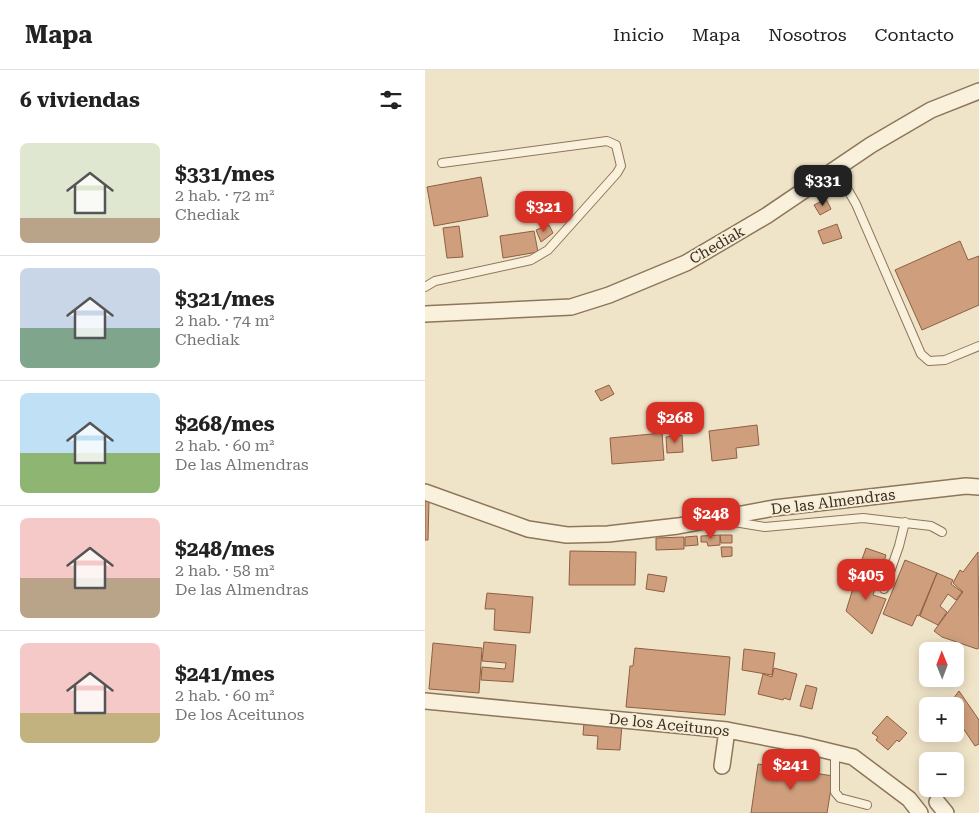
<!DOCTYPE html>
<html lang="es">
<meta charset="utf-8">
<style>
:root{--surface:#fff;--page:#f2f2f2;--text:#222;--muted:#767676;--line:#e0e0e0;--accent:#d93025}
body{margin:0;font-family:"Roboto Serif",serif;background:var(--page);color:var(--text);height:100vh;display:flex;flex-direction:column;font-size:19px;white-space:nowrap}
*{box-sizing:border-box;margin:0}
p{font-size:16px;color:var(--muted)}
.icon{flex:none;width:28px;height:28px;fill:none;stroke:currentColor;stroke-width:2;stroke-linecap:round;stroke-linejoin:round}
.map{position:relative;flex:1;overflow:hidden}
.panel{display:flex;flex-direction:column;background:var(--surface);width:425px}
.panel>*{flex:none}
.needle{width:32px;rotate:359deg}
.fabs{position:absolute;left:494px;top:572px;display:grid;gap:10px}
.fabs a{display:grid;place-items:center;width:45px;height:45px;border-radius:8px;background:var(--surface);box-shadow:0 2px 12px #0003;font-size:25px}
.price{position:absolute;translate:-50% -42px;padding:0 11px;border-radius:10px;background:var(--accent);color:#fff;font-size:16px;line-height:32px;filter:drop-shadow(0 1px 2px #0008)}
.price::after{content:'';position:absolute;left:50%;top:30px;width:15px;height:11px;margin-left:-8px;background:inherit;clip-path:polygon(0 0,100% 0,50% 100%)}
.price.current{background:#222;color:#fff}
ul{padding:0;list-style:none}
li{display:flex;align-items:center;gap:15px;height:125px;padding:0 20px}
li+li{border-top:1px solid var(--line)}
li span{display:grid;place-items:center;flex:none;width:140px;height:100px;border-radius:8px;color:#555}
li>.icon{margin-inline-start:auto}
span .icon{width:60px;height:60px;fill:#fffc;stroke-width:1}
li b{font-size:21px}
h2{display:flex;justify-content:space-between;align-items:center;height:60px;padding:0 20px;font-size:21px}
header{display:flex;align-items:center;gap:30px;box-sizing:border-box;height:70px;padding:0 25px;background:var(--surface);border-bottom:1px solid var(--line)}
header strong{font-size:24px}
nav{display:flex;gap:28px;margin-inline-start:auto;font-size:18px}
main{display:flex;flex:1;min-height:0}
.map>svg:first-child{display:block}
.building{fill:#cf9f7d;stroke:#8d5f41}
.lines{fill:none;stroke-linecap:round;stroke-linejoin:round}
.lane-casing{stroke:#8d765c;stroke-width:10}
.street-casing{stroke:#8d765c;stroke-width:18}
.lane{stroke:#faf1dc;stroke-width:8}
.street{stroke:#faf1dc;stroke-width:15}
.labels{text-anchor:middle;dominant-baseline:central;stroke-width:4;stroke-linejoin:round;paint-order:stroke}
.street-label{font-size:15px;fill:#3d2e20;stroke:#f7eed8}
</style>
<header>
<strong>Mapa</strong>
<nav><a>Inicio</a><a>Mapa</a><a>Nosotros</a><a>Contacto</a></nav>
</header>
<main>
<section class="panel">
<h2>6 viviendas<svg class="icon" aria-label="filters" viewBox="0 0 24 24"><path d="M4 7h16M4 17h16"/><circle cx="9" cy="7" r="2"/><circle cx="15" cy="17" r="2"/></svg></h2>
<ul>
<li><span style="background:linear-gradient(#dfe7d0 75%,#b9a48a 0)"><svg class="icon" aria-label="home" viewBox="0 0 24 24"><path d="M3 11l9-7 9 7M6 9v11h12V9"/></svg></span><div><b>$331/mes</b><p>2 hab. · 72 m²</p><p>Chediak</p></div></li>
<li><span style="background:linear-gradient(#c9d6e8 60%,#7fa58c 0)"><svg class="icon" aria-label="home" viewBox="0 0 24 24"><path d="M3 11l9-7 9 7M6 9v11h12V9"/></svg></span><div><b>$321/mes</b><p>2 hab. · 74 m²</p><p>Chediak</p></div></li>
<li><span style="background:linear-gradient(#bfe0f5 60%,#8fb573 0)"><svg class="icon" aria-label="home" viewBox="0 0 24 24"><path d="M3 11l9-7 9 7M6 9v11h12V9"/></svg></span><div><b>$268/mes</b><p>2 hab. · 60 m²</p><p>De las Almendras</p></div></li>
<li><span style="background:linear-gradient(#f6c9c9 60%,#b9a48a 0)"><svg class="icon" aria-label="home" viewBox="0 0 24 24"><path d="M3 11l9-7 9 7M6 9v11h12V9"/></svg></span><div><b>$248/mes</b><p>2 hab. · 58 m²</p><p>De las Almendras</p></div></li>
<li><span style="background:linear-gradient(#f6c9c9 70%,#c2b280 0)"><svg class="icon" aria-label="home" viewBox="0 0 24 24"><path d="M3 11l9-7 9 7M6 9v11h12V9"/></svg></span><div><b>$241/mes</b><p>2 hab. · 60 m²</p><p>De los Aceitunos</p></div></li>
</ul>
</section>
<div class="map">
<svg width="554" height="743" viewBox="0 0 554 743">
<rect width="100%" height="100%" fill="#f0e4c8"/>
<path class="building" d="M56,107l7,39 -54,10 -7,-39z
M401,129l5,10 -11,6 -6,-10z
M412,154l5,14 -19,6 -5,-13z
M124,155l4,8 -12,9 -5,-12z
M34,156l4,31 -16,1 -4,-30z
M109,161l4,21 -35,6 -3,-22z
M535,171l8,19 11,-4v49l-57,25 -27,-60z
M184,315l5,9 -13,7 -6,-10z
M332,355l2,20 -23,3 1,10 -25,3 -3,-30z
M237,363l2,27 -52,4 -2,-26z
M257,365l1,17 -16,1 -1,-16z
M0,430h4l-1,40h-3z
M295,465h12v8h-11z
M295,465v10l-12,1 -1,-4h-6v-6z
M272,466l1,9 -13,1v-9z
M259,467v12l-28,1v-12z
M296,477h11v9l-10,1z
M441,478l20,7 -6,20 -21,-7z
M145,481l66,1 -1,33h-66z
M553,482l1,96 -2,1 -35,-12 -8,-6 29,-39 -10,-9 7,-13 3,2z
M480,490l32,13 -18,43 -2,-1 -5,11 -29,-12z
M434,499l21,6 -7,20 13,4 -14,35 -26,-23z
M512,503l16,7 -2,4 11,8 -6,8 -8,-6 -8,12 7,6 -9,13 -18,-9z
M223,504l19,3 -3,15 -18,-3z
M62,523l46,4 -3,36 -36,-3 1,-21h-10z
M59,572l32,3 -3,37 -32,-2 1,-13 23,2 1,-6 -24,-2z
M8,573l49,5 -3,45 -50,-4z
M210,578l95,9 -5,58 -99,-8 4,-41h3z
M319,579l31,4 -3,22 -30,-5z
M349,598l23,6 -7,26 -6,-2 -1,2 -25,-6 5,-20 9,3z
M381,615l11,3 -5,21 -12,-3z
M534,621l20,29v24l-4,2 -20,-30v-10h-7z
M462,646l20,17 -8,9 -2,-2 -9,10 -12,-10 2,-3 -6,-4z
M159,652l38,2 -2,26 -23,-1 1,-13 -15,-1z
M333,694l75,12 -6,37h-76z"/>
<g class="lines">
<g class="lane-casing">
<path id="lane" d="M411,99l20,35 65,150 8,7 16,-1 34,-14
M0,217l10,-6 96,-21 17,-10 69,-77 4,-7 -5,-21 -9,-4 -165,22
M303,451l37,6 98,-9 68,8 11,6
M459,519l15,-43 6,-24
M410,683v39l5,6 27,7"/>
</g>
<g class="street-casing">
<path id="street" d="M0,244l146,-7 38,-12 77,-32 80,-47 105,-71 60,-35 48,-19
M0,422l103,37 39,6 41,-1 70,-8 96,-18 192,-22 13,1
M0,631l302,29 72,14 54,13 56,42 11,14
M297,696l5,-36
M512,732l9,11"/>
</g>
<use href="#lane" class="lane"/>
<use href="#street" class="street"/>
</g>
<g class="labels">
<g class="street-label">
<text transform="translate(292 175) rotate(-30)">Chediak</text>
<text transform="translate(408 432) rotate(-7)">De las Almendras</text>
<text transform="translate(244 655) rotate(6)">De los Aceitunos</text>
</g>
</g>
</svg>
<div class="fabs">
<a><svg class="needle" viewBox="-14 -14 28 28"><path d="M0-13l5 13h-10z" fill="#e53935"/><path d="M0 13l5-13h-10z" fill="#767676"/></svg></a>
<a>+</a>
<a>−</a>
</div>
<b class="price current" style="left:398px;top:137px">$331</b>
<b class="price" style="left:119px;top:163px">$321</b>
<b class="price" style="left:250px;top:374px">$268</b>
<b class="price" style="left:286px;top:470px">$248</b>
<b class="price" style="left:441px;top:531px">$405</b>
<b class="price" style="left:366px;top:721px">$241</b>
</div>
</main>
